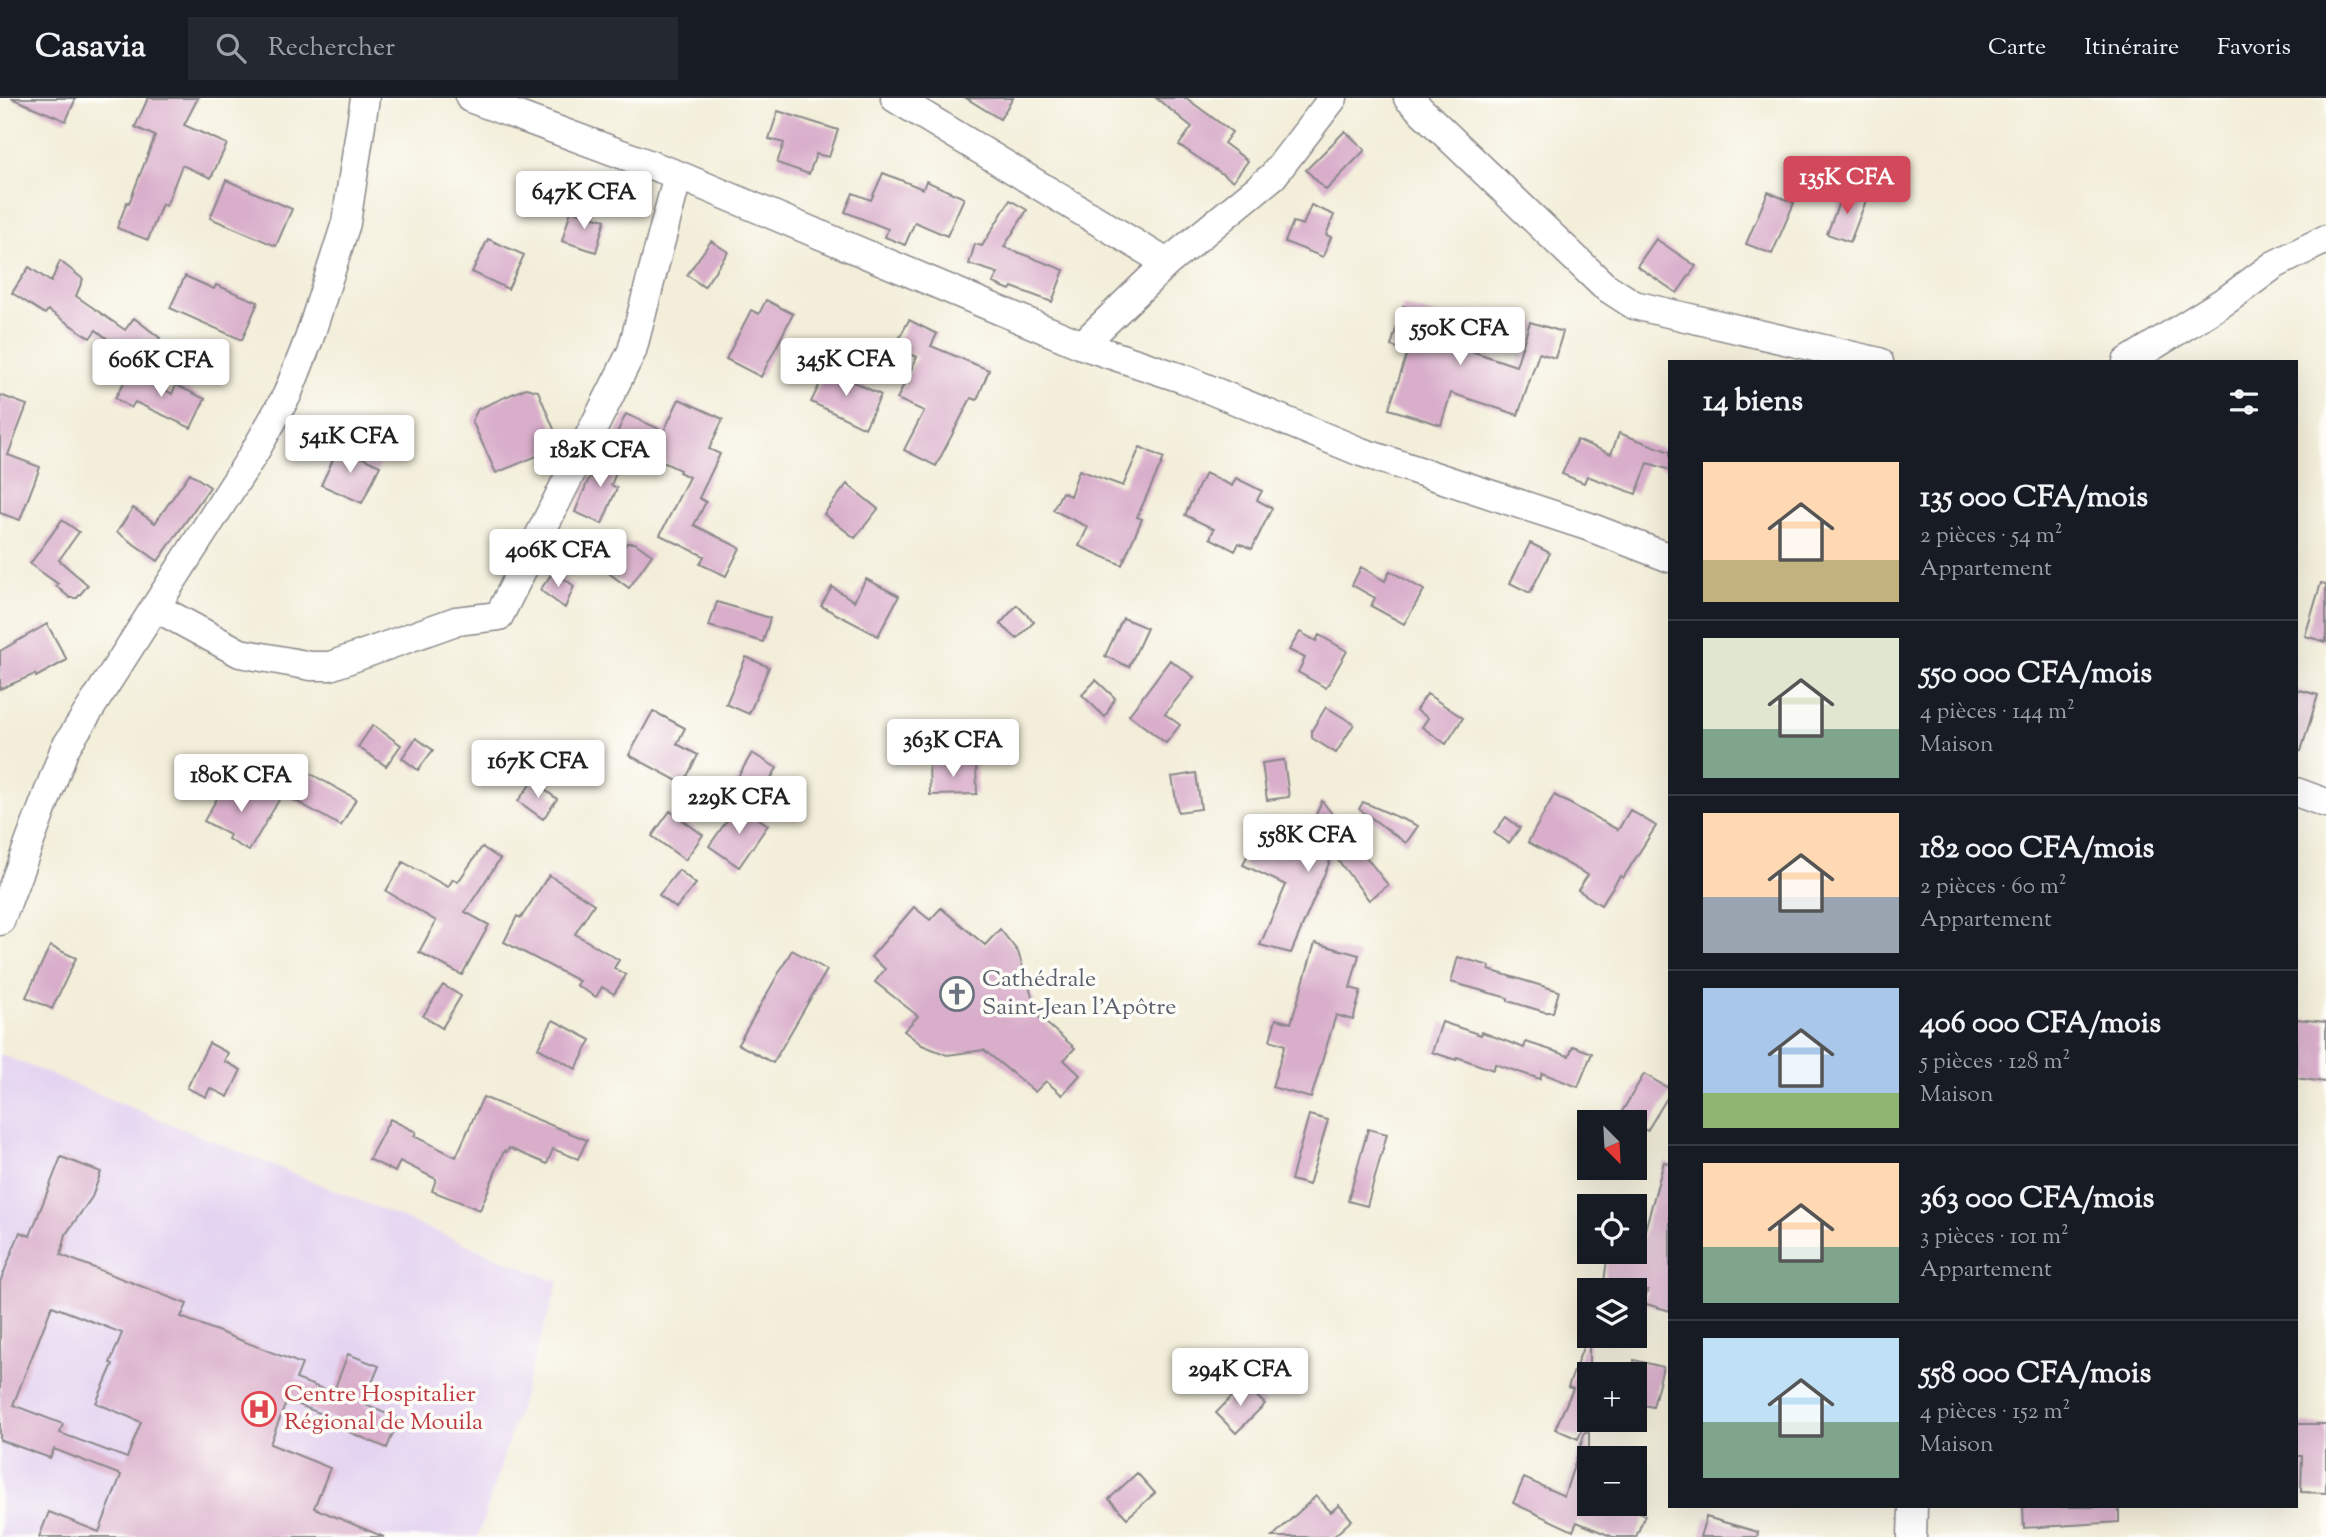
<!DOCTYPE html>
<html lang="fr">
<meta charset="utf-8">
<style>
:root{--surface:#171b24;--page:#242831;--text:#f1f3f6;--muted:#9ea1a6;--line:#363941;--accent:#d1495b}
body{margin:0;font-family:"Sorts Mill Goudy",serif;background:var(--page);color:var(--text);height:100vh;display:flex;flex-direction:column;font-size:26px;white-space:nowrap}
*{box-sizing:border-box;margin:0}
p{font-size:23px;color:var(--muted)}
.icon{flex:none;width:38px;height:38px;fill:none;stroke:currentColor;stroke-width:2;stroke-linecap:round;stroke-linejoin:round}
.map{position:relative;flex:1;overflow:hidden}
.details{position:absolute;left:1668px;top:262px;width:630px;height:1148px;display:flex;flex-direction:column;background:var(--surface);border-radius:0px;box-shadow:0 7px 28px #0002}
.details>*{flex:none}
.needle{width:46px;rotate:156deg}
.buttons{position:absolute;left:1577px;top:1012px;display:grid;gap:14px}
.buttons a{display:grid;place-items:center;width:70px;height:70px;border-radius:0px;background:var(--surface);box-shadow:0 7px 28px #0002;font-size:35px}
.price{position:absolute;translate:-50% -60px;padding:0 16px;border-radius:7px;background:#fff;color:#222;font-size:23px;line-height:46px;filter:drop-shadow(0 2px 4px #0008)}
.price::after{content:'';position:absolute;left:50%;top:42px;width:21px;height:16px;margin-left:-10px;background:inherit;clip-path:polygon(0 0,100% 0,50% 100%)}
.price.on{background:var(--accent);color:#fff}
ul{padding:0;list-style:none}
li{display:flex;align-items:center;gap:21px;height:175px;padding:0 35px}
li+li{border-top:2px solid var(--line)}
li span{display:grid;place-items:center;flex:none;width:196px;height:140px;border-radius:0px;color:#555}
li>.icon{margin-inline-start:auto}
span .icon{width:84px;height:84px;fill:#fffc;stroke-width:1}
li b{font-size:30px}
h2{display:flex;justify-content:space-between;align-items:center;height:84px;padding:0 35px;font-size:30px}
header{display:flex;align-items:center;gap:42px;box-sizing:border-box;height:98px;padding:0 35px;background:var(--surface);border-bottom:2px solid var(--line)}
header strong{font-size:33px}
nav{display:flex;gap:38px;margin-inline-start:auto;font-size:24px}
.search{width:490px;height:63px;background:var(--page);display:flex;align-items:center;gap:18px;box-sizing:border-box;padding:0 24px;border-radius:0px;color:var(--muted);font-size:26px}
.map>svg:first-child{display:block}
.built{fill:#e4d3f1}
.building{fill:#d9aecb;fill-rule:evenodd}
.lines{fill:none;stroke-linecap:round;stroke-linejoin:round}
.minor-casing{stroke:#8a888a;stroke-width:31}
.minor{stroke:#fff;stroke-width:28}
.labels{text-anchor:middle;dominant-baseline:central;stroke-width:7;stroke-linejoin:round;paint-order:stroke}
.worship-label{font-size:24px;fill:#5b616d;stroke:#fdfcf7;text-anchor:start}
.health-label{font-size:24px;fill:#be3a42;stroke:#fdfcf7;text-anchor:start}
</style>
<header>
<strong>Casavia</strong>
<div class="search"><svg class="icon" aria-label="search" viewBox="0 0 24 24"><circle cx="10" cy="10" r="6"/><path d="M15 15l6 6"/></svg>Rechercher</div>
<nav><a>Carte</a><a>Itinéraire</a><a>Favoris</a></nav>
</header>
<div class="map">
<svg width="2326" height="1439" viewBox="0 0 2326 1439">
<rect width="100%" height="100%" fill="#fdfcf7"/>
<filter id="ink" filterUnits="userSpaceOnUse"><feTurbulence type="fractalNoise" baseFrequency=".0143" numOctaves="2"/><feDisplacementMap in="SourceGraphic" scale="14" xChannelSelector="R" yChannelSelector="G"/><feConvolveMatrix kernelMatrix="1 2 1 2 8 2 1 2 1" color-interpolation-filters="sRGB"/></filter>
<filter id="wash" filterUnits="userSpaceOnUse"><feTurbulence type="fractalNoise" baseFrequency=".00686" numOctaves="4" result="noise"/><feDisplacementMap in="SourceGraphic" scale="28" xChannelSelector="R" yChannelSelector="G"/><feGaussianBlur stdDeviation="1.57" result="paint"/><feColorMatrix in="noise" values="0 0 0 0 0 0 0 0 0 0 0 0 0 0 0 0 0 1.4 0 .05"/><feComposite in="paint" operator="in"/></filter>
<g filter="url(#wash)">
<rect width="100%" height="100%" fill="#f3eed9"/>
<path class="built" d="M0,956l559,228 -81,255h-478z"/>
<g id="blocks">
<path class="building" d="M11,0h65l-10,23z
M148,0h50l-14,27 43,19 -16,34 -29,-13 -16,41 -4,-2 -14,36 -31,-12 10,-26 2,1 26,-67 -20,-9z
M966,0h47l-13,21z
M1156,0h30l46,34 -8,11 24,18 -15,20 -54,-36 13,-18z
M778,13l60,19 -9,27 -13,-3 -7,20 -32,-11 7,-20 -15,-4z
M1345,33l20,19 -39,40 -20,-20z
M883,75l40,16 3,-8 38,17 -17,38 -32,-14 -10,23 -20,-8 3,-8 -43,-17 8,-19 18,7z
M226,82l66,29 -16,37 -66,-28z
M1844,91l23,9 -17,44 -23,-8z
M1768,94l26,11 -22,51 -26,-10z
M1010,102l17,10 -23,37 60,23 -12,32 -40,-15 -2,3 -17,-7 5,-10 -29,-9 6,-20 7,2z
M1311,107l23,10 -8,20 5,2 -8,20 -38,-15 8,-20 10,3z
M571,112l34,10 -9,32 -34,-11z
M488,141l36,16 -16,34 -36,-17z
M1656,141l40,27 -19,27 -40,-27z
M711,143l17,11 -24,35 -17,-12z
M60,163l23,18 -7,17 49,34 9,-12 26,20 -20,26 -44,-34 -6,8 -42,-28 -3,4 -33,-21 17,-26 22,15z
M185,178l29,13 2,-4 42,17 -16,38 -72,-32z
M766,202l27,14 -32,63 -35,-18 25,-49 8,4z
M1403,208l69,20 -7,23 51,17 14,-44 33,10 -8,26 -16,-5 -21,62 -67,-22 -10,32 -52,-16 19,-58 -17,-5z
M909,222l28,14 -6,12 58,24 -12,30 -6,-2 -35,68 -32,-16 20,-39 -27,-12 20,-42 -22,-11z
M132,271l40,25 4,-9 29,14 -14,29 -56,-26 -4,6 -16,-10z
M827,271l54,26 -16,33 -54,-26z
M526,290l12,3 23,55 -65,27 -24,-52 6,-12z
M0,297l27,10 -19,50 32,12 -20,53 -20,-7z
M679,301l44,20 -14,30 11,5 -21,44 7,4 -12,23 46,23 -14,28 -26,-12 4,-8 -44,-21 29,-58 -10,-5 1,-2 -66,-31 12,-25 38,17z
M1619,335l51,19v18l-22,-7 -12,31 -49,-18 -3,7 -22,-9 15,-34 34,14z
M339,349l41,19 -18,37 -41,-18z
M1140,349l24,11 -27,59 5,2 -20,46 -43,-19 9,-19 -35,-17 9,-18 8,4 9,-26 44,16z
M605,351l18,7 -12,29 6,3 -15,36 -27,-12 15,-36 4,2z
M190,375l20,14 -52,74 -41,-29 16,-24 22,15z
M1205,375l27,13 4,-8 26,13 -5,9 15,8 -20,41 -13,-6 -4,8 -25,-13 4,-9 -29,-14z
M847,386l31,25 -23,29 -31,-24z
M62,422l17,12 -20,28 29,25 -11,13h-7l-14,-12 2,-2 -28,-20z
M627,445h8l17,12 -23,33 -23,-17z
M1530,445l20,10 -20,40 -20,-10z
M1361,469l24,14 5,-10 34,19 -20,34 -33,-18 4,-8 -23,-13z
M554,473l20,15 -9,22 -25,-18z
M866,481l33,17 -21,40 -57,-30 11,-19 22,14z
M2321,485l5,1v58l-21,-6z
M717,504l53,16 -7,24 -54,-16z
M1017,507l17,17 -17,17 -17,-15z
M1123,520l24,10 -18,39 -24,-11z
M47,526l20,36 -31,17 -1,-3 -35,15v-38z
M1300,534l16,9 3,-6 28,16 -21,37 -28,-16 7,-14 -16,-8z
M746,559l23,10 -20,47 -23,-10z
M1170,562l24,17 -29,37 15,11 -14,18 -37,-28z
M1096,582l19,18 -10,19 -23,-22z
M2296,591l22,6 -17,56h-5z
M1427,596l36,24 -17,26 -24,-17 6,-9 -12,-8z
M1326,609l28,17 -18,29 -24,-15v-8z
M653,613l32,17 -8,16 21,11 -15,29 -54,-29z
M373,627l28,20 -15,21 -28,-19z
M416,640l17,12 -15,20 -16,-12z
M752,655l25,15 -23,39 -25,-15z
M1284,662l5,37 -22,3 -5,-37z
M976,665l1,31 -47,1 -1,-31z
M293,666l63,35 -15,27 -63,-35z
M1196,675l5,36 -23,3 -6,-35z
M227,683l28,16 4,-8 20,11 -30,51 -21,-12 2,-4 -26,-14z
M533,683l24,18 -14,20 -25,-18z
M1554,697l64,35 12,-20 26,16 -33,52 -3,-2 -19,29 -23,-15 10,-15 -60,-33z
M1322,703l66,84 -19,15 -36,-46 -42,99 -31,-8 26,-60 -43,-20 16,-34 37,17 1,10z
M1363,704l55,24 -12,17 -47,-34z
M738,707l30,20 -29,42 -30,-21z
M670,713l33,24 -18,25 -33,-24z
M1506,719l14,11 -11,15 -15,-10z
M482,749l18,12 -35,53 24,13 -27,50 -43,-23 17,-31 -50,-30 17,-29 45,25 5,-8 5,3z
M679,772l17,14 -20,24 -17,-13z
M549,777l45,29 -19,30 44,26 -5,8 12,7 -12,19 -12,-7 -6,10 -20,-12 3,-4 -75,-39 13,-26 4,2z
M914,809l16,13 11,-12 44,37 15,-16 18,23 21,65 36,31 -11,12 16,15 -18,20 -16,-14 -11,11 -51,-42 -37,5 -25,-10 -18,-14 14,-15 -43,-34 10,-13 -14,-12z
M1315,845l44,12 -9,33 11,3 -8,29 -17,-5 -25,83 -39,-11 13,-42 -15,-5 6,-21 15,4z
M50,848l26,12 -24,51 -26,-12z
M792,852l35,20 -54,93 -35,-19z
M1458,859l32,9 -1,4 70,21 -6,21h-8l-37,-11v-3l-57,-16z
M443,887l18,11 -19,32 -19,-12z
M2296,921l30,3v60l-30,-4z
M553,922l38,20 -15,29 -38,-21z
M1442,924l39,13 1,-3 42,16 2,-6 43,14 4,-10 19,7 -14,34 -36,-14 -2,6 -45,-15 -2,6 -36,-13 -1,3 -24,-8z
M209,945l19,10 -4,8 17,9 -13,27 -18,-9 -4,9 -19,-9z
M1644,976l26,15v4l-23,38 -27,-16z
M483,999l104,43 -9,19 -25,-10 -6,15 -38,-16 -2,4 -3,-1 -24,59 -48,-19 4,-12 -36,-18 -5,11 -26,-13 21,-40 26,13 -2,4 42,21z
M1309,1017l19,5 -19,65 -18,-5z
M1368,1031l19,5 -20,72 -19,-5z
M61,1059l40,15 -9,25 -26,37 -5,21 126,49 -6,13 121,47 -6,15 37,14 15,-39 31,12 -16,38 36,15 -12,29 -57,-24 2,-6 -45,-18 -17,44 60,24 -16,40 70,29h-345l10,-25 50,20 22,-57 -67,-26 -4,9 -50,-18v-158l20,-50 10,4zM52,1208l70,27 -12,30 3,1 -17,39 45,19 -14,36 -67,-25 3,-9 -50,-19z
M1664,1064l6,1v148l-27,-8 5,-13h-45l5,-39 30,4z
M1587,1239l2,1v75l-11,26 -23,-10 18,-40 -5,-2z
M1634,1262l29,7 -10,40 -19,-4z
M1244,1286l21,20 -29,29 -20,-20z
M2296,1326h30v69l-25,-1 1,-36h-6z
M1585,1334l4,1v49l-7,21h35l28,12 -9,22h-23l-36,-15 -4,9 -60,-28 11,-25 40,18z
M1137,1375l18,20 -28,25 -18,-19z
M1316,1398l15,16 8,-7 13,15 -19,17h-61z
M2023,1409h96v15l-95,6z
M1706,1419l52,15 -1,5h-57z"/>
</g>
</g>
<g filter="url(#ink)">
<use href="#blocks" fill-opacity="0" stroke="#8a888a" stroke-width="2"/>
<g class="lines">
<g class="minor-casing">
<path id="minor" d="M470,0l208,77 404,170 102,34 177,73 226,74 83,32
M895,0l272,165
M1408,0l195,187 31,20 245,57
M1082,247l85,-82 106,-87 60,-78
M2127,264l101,-63 46,-34 52,-26
M155,509l85,46 71,13h19l126,-45 43,-5 133,-265 46,-176
M2296,694l30,11
M0,823l65,-173 189,-295 33,-58 22,-56 37,-116 19,-125
M1912,1439l1,-30"/>
</g>
<use href="#minor" class="minor"/>
</g>
</g>
<defs>
<g id="church-ring" transform="scale(1.75)"><circle r="9.5" fill="#fdfcf7" stroke="#6b7280" stroke-width="1.5"/><path d="M-1.2-6h2.4v3.5h3.3v2.4h-3.3V6h-2.4V-.1h-3.3v-2.4h3.3Z" fill="#6b7280"/></g>
<g id="hospital-ring" transform="scale(1.75)"><circle r="9.5" fill="#fdfcf7" stroke="#e0444e" stroke-width="1.5"/><path d="M-5-5h3v3.5h4V-5h3V5h-3V1.5h-4V5h-3Z" fill="#e0444e"/></g>
</defs>
<g fill-rule="evenodd">
<use href="#church-ring" x="957" y="896"/>
<use href="#hospital-ring" x="259" y="1311"/>
</g>
<g class="labels">
<g class="worship-label">
<text x="982" y="882">Cathédrale<tspan x="982" dy="28">Saint-Jean l’Apôtre</tspan></text>
</g>
<g class="health-label">
<text x="284" y="1297">Centre Hospitalier<tspan x="284" dy="28">Régional de Mouila</tspan></text>
</g>
</g>
</svg>
<div class="buttons">
<a><svg class="needle" viewBox="-14 -14 28 28"><path d="M0-13l5 13h-10z" fill="#e53935"/><path d="M0 13l5-13h-10z" fill="#9ea1a6"/></svg></a>
<a><svg class="icon" aria-label="locate" viewBox="0 0 24 24"><circle cx="12" cy="12" r="6"/><path d="M12 2v4M12 18v4M2 12h4M18 12h4"/></svg></a>
<a><svg class="icon" aria-label="layers" viewBox="0 0 24 24"><path d="M12 4l9 5-9 5-9-5zM3 14l9 5 9-5"/></svg></a>
<a>+</a>
<a>−</a>
</div>
<b class="price on" style="left:1847px;top:118px">135K CFA</b>
<b class="price" style="left:584px;top:133px">647K CFA</b>
<b class="price" style="left:1460px;top:269px">550K CFA</b>
<b class="price" style="left:846px;top:300px">345K CFA</b>
<b class="price" style="left:161px;top:301px">606K CFA</b>
<b class="price" style="left:350px;top:377px">541K CFA</b>
<b class="price" style="left:600px;top:391px">182K CFA</b>
<b class="price" style="left:558px;top:491px">406K CFA</b>
<b class="price" style="left:953px;top:681px">363K CFA</b>
<b class="price" style="left:538px;top:702px">167K CFA</b>
<b class="price" style="left:241px;top:716px">180K CFA</b>
<b class="price" style="left:739px;top:738px">229K CFA</b>
<b class="price" style="left:1308px;top:776px">558K CFA</b>
<b class="price" style="left:1240px;top:1310px">294K CFA</b>
<section class="details">
<h2>14 biens<svg class="icon" aria-label="filters" viewBox="0 0 24 24"><path d="M4 7h16M4 17h16"/><circle cx="9" cy="7" r="2"/><circle cx="15" cy="17" r="2"/></svg></h2>
<ul>
<li><span style="background:linear-gradient(#ffd9b3 70%,#c2b280 0)"><svg class="icon" aria-label="home" viewBox="0 0 24 24"><path d="M3 11l9-7 9 7M6 9v11h12V9"/></svg></span><div><b>135 000 CFA/mois</b><p>2 pièces · 54 m²</p><p>Appartement</p></div></li>
<li><span style="background:linear-gradient(#dfe7d0 65%,#7fa58c 0)"><svg class="icon" aria-label="home" viewBox="0 0 24 24"><path d="M3 11l9-7 9 7M6 9v11h12V9"/></svg></span><div><b>550 000 CFA/mois</b><p>4 pièces · 144 m²</p><p>Maison</p></div></li>
<li><span style="background:linear-gradient(#ffd9b3 60%,#9aa5b1 0)"><svg class="icon" aria-label="home" viewBox="0 0 24 24"><path d="M3 11l9-7 9 7M6 9v11h12V9"/></svg></span><div><b>182 000 CFA/mois</b><p>2 pièces · 60 m²</p><p>Appartement</p></div></li>
<li><span style="background:linear-gradient(#a9c7e8 75%,#8fb573 0)"><svg class="icon" aria-label="home" viewBox="0 0 24 24"><path d="M3 11l9-7 9 7M6 9v11h12V9"/></svg></span><div><b>406 000 CFA/mois</b><p>5 pièces · 128 m²</p><p>Maison</p></div></li>
<li><span style="background:linear-gradient(#ffd9b3 60%,#7fa58c 0)"><svg class="icon" aria-label="home" viewBox="0 0 24 24"><path d="M3 11l9-7 9 7M6 9v11h12V9"/></svg></span><div><b>363 000 CFA/mois</b><p>3 pièces · 101 m²</p><p>Appartement</p></div></li>
<li><span style="background:linear-gradient(#bfe0f5 60%,#7fa58c 0)"><svg class="icon" aria-label="home" viewBox="0 0 24 24"><path d="M3 11l9-7 9 7M6 9v11h12V9"/></svg></span><div><b>558 000 CFA/mois</b><p>4 pièces · 152 m²</p><p>Maison</p></div></li>
</ul>
</section>
</div>
